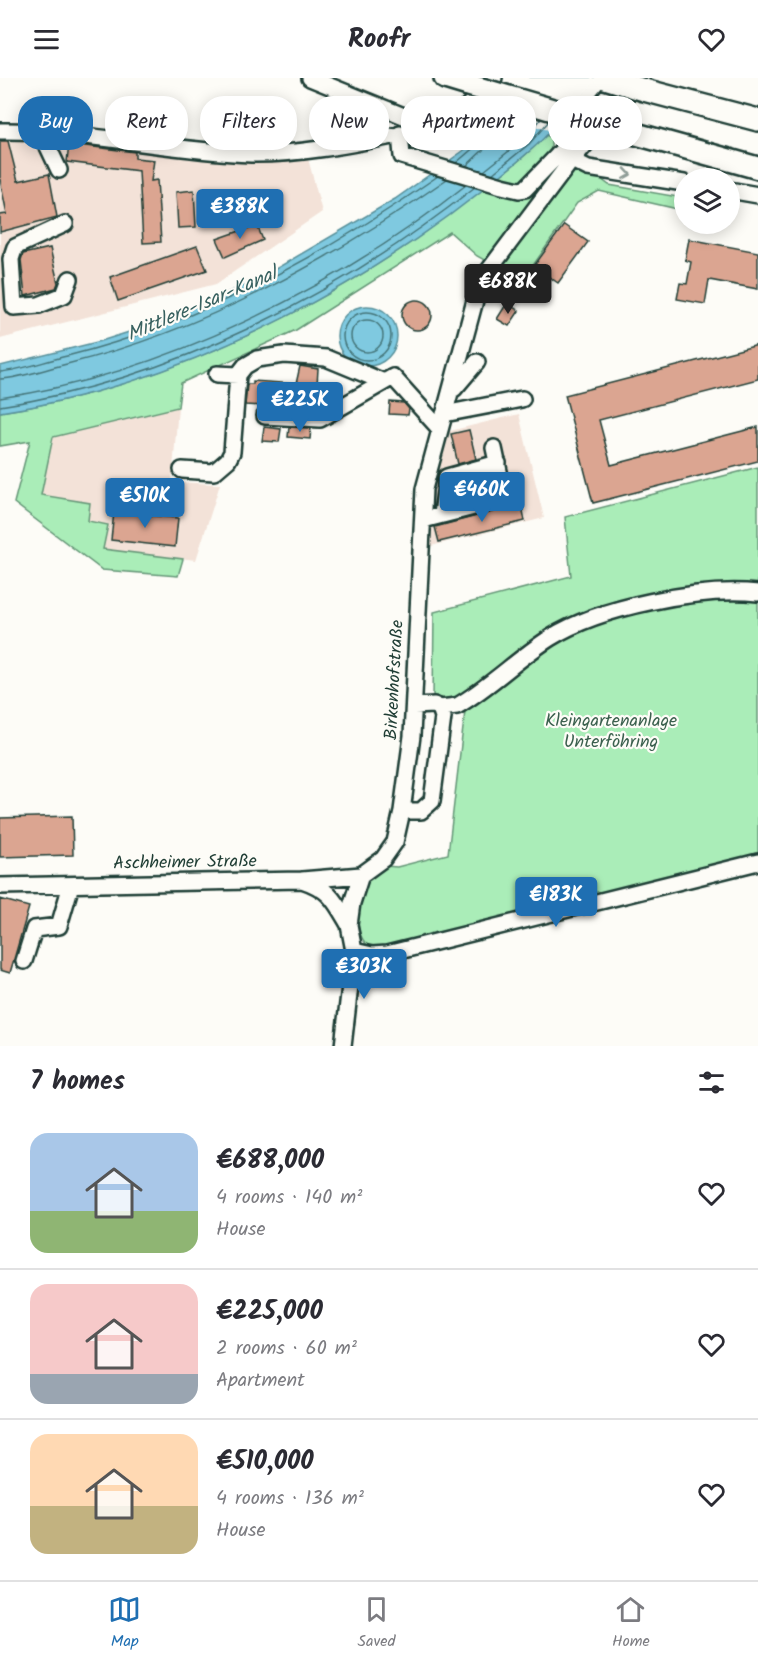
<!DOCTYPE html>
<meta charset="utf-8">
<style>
:root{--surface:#fff;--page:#f2f2f3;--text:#2b2b33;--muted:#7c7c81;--line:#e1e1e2;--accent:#1f6fb2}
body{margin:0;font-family:Kalam,sans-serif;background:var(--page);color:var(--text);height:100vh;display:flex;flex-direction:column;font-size:22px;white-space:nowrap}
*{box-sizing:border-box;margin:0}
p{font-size:20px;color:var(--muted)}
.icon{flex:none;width:33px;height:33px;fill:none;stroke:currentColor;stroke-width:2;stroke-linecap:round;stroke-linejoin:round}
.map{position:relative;height:968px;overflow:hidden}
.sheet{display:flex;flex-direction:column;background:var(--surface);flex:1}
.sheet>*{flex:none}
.banner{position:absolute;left:18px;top:18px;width:723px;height:54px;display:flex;gap:12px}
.tools{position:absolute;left:674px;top:90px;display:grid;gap:12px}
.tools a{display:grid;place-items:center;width:66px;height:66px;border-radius:50%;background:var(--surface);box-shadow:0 3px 15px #0003;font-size:30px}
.price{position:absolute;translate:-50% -51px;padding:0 14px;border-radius:6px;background:var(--accent);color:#fff;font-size:20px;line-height:39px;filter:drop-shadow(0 2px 3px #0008)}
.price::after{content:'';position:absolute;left:50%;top:36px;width:18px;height:14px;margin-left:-9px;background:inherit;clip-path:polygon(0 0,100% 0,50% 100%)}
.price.on{background:#222;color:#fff}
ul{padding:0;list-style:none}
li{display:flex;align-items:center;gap:18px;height:150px;padding:0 30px}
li+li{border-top:2px solid var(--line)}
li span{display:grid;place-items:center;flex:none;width:168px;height:120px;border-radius:18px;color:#555}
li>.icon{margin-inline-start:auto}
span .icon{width:72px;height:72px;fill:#fffc;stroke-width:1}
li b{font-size:26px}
h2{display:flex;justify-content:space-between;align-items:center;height:72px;padding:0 30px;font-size:26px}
.chip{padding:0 21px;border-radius:24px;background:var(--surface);box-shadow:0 3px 15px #0003;font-size:21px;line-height:54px}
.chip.on{background:var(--accent);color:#fff}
header{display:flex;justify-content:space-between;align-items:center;height:78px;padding:0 30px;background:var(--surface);font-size:27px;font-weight:800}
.tabs{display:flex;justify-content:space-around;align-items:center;height:84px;border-top:2px solid var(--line);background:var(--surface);font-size:16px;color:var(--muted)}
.tabs a{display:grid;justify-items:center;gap:3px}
.tabs .on{color:var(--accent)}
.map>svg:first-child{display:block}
.built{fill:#f3e2d8}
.green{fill:#aaedb8;stroke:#649576;stroke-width:1.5}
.water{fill:#7fc9e0;stroke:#59919b;stroke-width:1.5}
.pier{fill:#fdfcf7}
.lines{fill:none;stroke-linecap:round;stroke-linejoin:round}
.shore{stroke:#457579;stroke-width:1.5}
.building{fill:#dba591;stroke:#1f3d34;stroke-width:1.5}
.minor-casing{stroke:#1f3d34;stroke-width:20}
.highway-casing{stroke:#1f3d34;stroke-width:26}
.minor{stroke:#fdfcf7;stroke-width:15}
.highway{stroke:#fdfcf7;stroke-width:21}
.highway-bridge-casing{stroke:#1f3d34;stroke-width:26;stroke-linecap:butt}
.highway-bridge{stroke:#fdfcf7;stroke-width:21}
.oneway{stroke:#8e9c96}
.labels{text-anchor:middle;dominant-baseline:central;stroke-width:4.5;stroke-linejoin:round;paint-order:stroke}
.street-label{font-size:18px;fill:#1f3d34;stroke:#fdfcf7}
.park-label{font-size:18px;fill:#3b604e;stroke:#fdfcf7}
.water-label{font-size:20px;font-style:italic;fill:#37605f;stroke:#fdfcf7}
</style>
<header><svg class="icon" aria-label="menu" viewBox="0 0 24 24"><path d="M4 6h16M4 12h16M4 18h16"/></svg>Roofr<svg class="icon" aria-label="heart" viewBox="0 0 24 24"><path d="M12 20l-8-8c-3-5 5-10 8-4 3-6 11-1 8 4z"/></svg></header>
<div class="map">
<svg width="758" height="968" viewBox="0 0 758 968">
<rect width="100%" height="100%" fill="#fdfcf7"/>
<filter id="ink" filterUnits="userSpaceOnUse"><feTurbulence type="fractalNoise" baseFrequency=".0167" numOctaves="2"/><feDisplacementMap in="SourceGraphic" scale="12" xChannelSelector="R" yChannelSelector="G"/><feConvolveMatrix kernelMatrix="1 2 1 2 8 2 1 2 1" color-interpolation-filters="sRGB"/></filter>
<g filter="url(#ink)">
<path class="built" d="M0,49l253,21 51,-5 18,69 -106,72 -216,55z
M178,329l-6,75 48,2 -24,76 -93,-11 -15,-28 -47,-26 11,-58z
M519,336l25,104 -113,28 2,-57 13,-57z"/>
<path class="green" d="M545,57l6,2v15l-34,41 34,-26 42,6 16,12 75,13 -2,12 -83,-19 -22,12 -55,78 -45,-25 -27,-24 -154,98 -115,53 -3,24 -125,30 -12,58 49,8 -2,18 20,4 -5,24 80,10 -5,17 -76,-6 -88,-67 16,-62 -30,5v-34c165,-24 342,-111 472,-215 25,-19 52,-38 73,-62z
M758,389v390l-379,94c-29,-8 -22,-45 -17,-67l23,-18 12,1 51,-13 17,-143 -32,-11 1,-88 137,-36 -6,-59z"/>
<path class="water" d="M530,0h64c-20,23 -39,52 -63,72 -144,126 -340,235 -531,262v-46l101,-25 50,-16 104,-44 140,-82 68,-48 25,-24z
M337 258a30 30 0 1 1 60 0a30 30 0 1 1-60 0Z"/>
<path class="pier" d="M526,0h71l-45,53 -57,-16z"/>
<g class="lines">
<path class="shore" d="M456,85l36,-31 18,-22
M466,88l31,-29 21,-25
M484,93l40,-32 17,-20
M492,96l37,-30 20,-23
M343 258a24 24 0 1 1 48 0a24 24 0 1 1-48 0Z
M351 258a16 16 0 1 1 32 0a16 16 0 1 1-32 0Z
M0,294c22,-2 45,-11 67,-16 134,-33 258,-101 371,-180
M0,301c22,-1 45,-10 67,-15 138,-34 264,-104 380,-185
M0,320c163,-23 338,-111 466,-213
M0,328c170,-25 341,-112 475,-219"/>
</g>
<path class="building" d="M0,63h8l10,40 31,-7 8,43 -57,15v-17l7,-1 -7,-34z
M69,66l66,8v6l19,2 -3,21 6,-1 4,62 -18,1 -4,-72 -72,-9z
M194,112l2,37 -18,1 -2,-36z
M257,147l6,15 -38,17 -8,-18z
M564,147l24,17 -30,41 -24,-17z
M689,161l69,13v37l-49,-9 -4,24 -28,-5 3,-16 7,1 4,-22 -6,-2z
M197,168l10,24 -89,31 -8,-24z
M50,170l8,35 -2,5 -31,8 -4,-36 2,-6z
M402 237a15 15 0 1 1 30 0a15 15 0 1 1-30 0Z
M507,225l12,8 -10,15 -12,-7z
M758,267v34l-159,41 12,45 147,-38v34l-165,42 -28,-108z
M300,288l18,3 -1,16h5l-1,22 -3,2 -73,-4 2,-21h6v-3l43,3z
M390,324l14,1 5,6 -1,6 -19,-1z
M264,349l17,2 -2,13 -17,-1z
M289,349l22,1 -1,11 -22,-2z
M469,352l7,29 -18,5 -7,-30z
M521,423l4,20 -86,21 -4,-15 72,-19 7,-5z
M114,434l64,6 -3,29 -64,-7z
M72,738l1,39 -73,2v-39z
M0,821l29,8 -19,66 -10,-3z"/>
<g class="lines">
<g class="minor-casing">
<path id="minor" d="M310,0l106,43 8,9
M0,53c84,-1 167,20 251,23 56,1 119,-14 173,-24 34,-10 47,-26 70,-52
M41,54l18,38
M400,56l2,22 100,30 17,4 6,-1 31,-32 67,-79
M572,82l16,8 96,15
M729,112l29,5
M65,146l-50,23 -4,12 3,48 25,-2 25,-10 6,-16
M217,296l21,1
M454,311l23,-27
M444,336l78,-15
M265,338l55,3 73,-42 46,51
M182,392l32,2 14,-12 4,-8 6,-77 7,-9 12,-7 27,-4 42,3 58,24
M442,437l5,-38 51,-14
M423,442l82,-21 -11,-51
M440,630l17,-2c33,-19 60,-47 93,-68 49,-31 150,-51 208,-45
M402,733h19l11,-10 11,-84 -3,-9 -6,-3 -20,1
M302,802l59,-5 22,-16 12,-17 7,-31 10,-75 12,-247 56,-207 88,-117 73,-87
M0,808l302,-6c28,9 33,21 47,45
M354,873l18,4 15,-1 371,-92
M24,883l10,-32 25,-3 12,-41
M343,968l11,-95 -5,-26 3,-22 9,-28"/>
</g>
<g class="highway-casing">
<path id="highway" d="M445,0l23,7
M644,12l114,30
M611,49l147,41"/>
</g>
<use href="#minor" class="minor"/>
<use href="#highway" class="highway"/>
<g class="highway-bridge-casing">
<path id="highway-bridge" d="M605,0l39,12
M468,7l143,42"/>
</g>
<use href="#highway-bridge" class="highway-bridge"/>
</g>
<defs><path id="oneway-chevron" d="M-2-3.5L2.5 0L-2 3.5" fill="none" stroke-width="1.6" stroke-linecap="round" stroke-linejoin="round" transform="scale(1.5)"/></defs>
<use class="oneway" href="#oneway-chevron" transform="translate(627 96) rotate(9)"/>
</g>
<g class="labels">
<g class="street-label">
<text transform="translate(395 602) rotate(-87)">Birkenhofstraße</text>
<text transform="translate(185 785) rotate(-1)">Aschheimer Straße</text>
</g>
<g class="park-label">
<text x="611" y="643">Kleingartenanlage<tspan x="611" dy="21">Unterföhring</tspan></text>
</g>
<g class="water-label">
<text transform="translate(202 227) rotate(-23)">Mittlere-Isar-Kanal</text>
</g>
</g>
</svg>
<div class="tools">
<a><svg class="icon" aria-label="layers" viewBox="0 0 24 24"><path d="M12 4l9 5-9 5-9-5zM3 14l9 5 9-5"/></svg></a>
</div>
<b class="price" style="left:240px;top:162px">€388K</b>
<b class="price on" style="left:508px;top:237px">€688K</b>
<b class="price" style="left:300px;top:355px">€225K</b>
<b class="price" style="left:482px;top:445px">€460K</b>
<b class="price" style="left:145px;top:451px">€510K</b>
<b class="price" style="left:556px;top:850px">€183K</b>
<b class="price" style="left:364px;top:922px">€303K</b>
<div class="banner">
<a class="chip on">Buy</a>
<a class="chip">Rent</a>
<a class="chip">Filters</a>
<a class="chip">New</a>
<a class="chip">Apartment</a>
<a class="chip">House</a>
</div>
</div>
<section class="sheet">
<h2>7 homes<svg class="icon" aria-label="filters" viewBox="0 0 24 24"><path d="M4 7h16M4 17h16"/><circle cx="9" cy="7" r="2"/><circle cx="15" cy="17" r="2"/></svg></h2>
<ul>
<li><span style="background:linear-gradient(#a9c7e8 65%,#8fb573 0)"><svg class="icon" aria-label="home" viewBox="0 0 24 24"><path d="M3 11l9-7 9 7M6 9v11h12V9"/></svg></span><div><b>€688,000</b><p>4 rooms · 140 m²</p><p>House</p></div><svg class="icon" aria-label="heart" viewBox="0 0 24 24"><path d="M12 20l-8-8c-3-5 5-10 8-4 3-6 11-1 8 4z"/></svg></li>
<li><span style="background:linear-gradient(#f6c9c9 75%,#9aa5b1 0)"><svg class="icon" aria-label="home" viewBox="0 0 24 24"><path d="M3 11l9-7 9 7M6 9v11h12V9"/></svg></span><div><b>€225,000</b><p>2 rooms · 60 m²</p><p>Apartment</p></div><svg class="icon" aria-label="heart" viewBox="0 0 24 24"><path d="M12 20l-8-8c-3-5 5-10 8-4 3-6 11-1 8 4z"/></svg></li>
<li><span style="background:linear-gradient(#ffd9b3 60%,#c2b280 0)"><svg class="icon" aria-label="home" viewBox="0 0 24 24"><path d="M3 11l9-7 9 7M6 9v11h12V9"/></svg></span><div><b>€510,000</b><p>4 rooms · 136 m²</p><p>House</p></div><svg class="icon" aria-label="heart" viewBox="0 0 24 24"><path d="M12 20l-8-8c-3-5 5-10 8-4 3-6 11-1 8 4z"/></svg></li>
</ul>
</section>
<nav class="tabs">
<a class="on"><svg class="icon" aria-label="map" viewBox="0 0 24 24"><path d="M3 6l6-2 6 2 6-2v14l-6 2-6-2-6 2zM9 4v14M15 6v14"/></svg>Map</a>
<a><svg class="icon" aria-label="saved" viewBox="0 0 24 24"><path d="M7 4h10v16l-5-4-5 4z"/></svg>Saved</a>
<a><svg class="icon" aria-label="home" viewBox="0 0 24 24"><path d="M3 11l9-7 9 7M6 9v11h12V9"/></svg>Home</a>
</nav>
